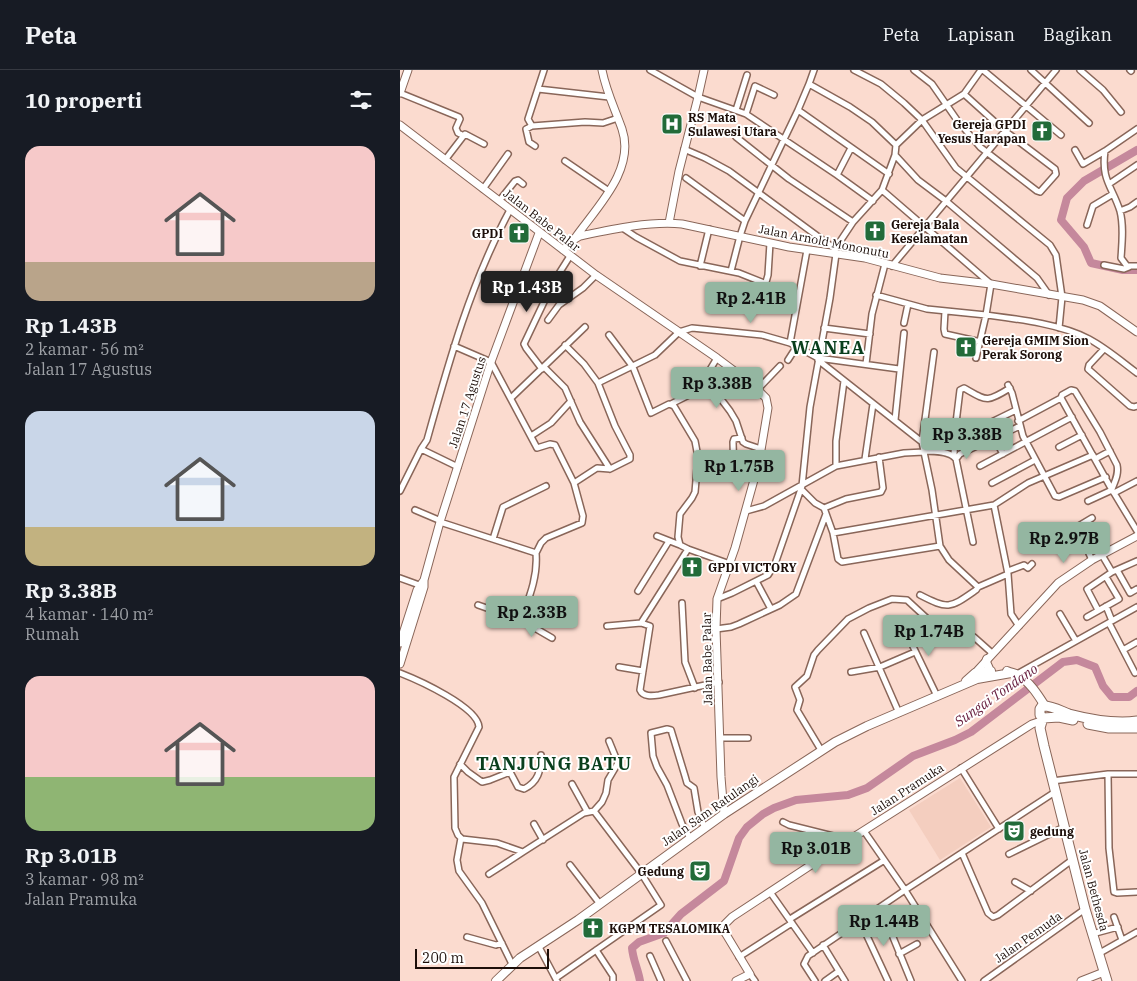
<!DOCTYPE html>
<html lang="id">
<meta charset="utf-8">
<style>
:root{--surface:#171b24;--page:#242831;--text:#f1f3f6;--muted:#9ea1a6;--line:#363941;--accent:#94b6a1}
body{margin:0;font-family:"IBM Plex Serif",serif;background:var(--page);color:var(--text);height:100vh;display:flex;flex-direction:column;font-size:19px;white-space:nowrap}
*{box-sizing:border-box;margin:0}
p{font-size:16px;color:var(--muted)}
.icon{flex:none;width:28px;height:28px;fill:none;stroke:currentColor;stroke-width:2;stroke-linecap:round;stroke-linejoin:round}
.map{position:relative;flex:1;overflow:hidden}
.panel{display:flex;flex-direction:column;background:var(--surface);width:400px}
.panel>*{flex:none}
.scale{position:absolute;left:15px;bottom:12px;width:134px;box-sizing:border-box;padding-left:5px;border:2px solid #1c0e09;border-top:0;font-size:14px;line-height:18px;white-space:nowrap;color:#1c0e09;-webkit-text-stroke:4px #fff;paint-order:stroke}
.price{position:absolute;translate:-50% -42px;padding:0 11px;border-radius:5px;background:var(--accent);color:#111;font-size:16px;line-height:32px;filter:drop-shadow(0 1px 2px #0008)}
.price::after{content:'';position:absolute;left:50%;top:30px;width:15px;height:11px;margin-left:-8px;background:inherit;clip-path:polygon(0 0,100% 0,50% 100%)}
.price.active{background:#222;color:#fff}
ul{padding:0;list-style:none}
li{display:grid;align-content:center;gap:10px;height:265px;padding:0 25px}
li span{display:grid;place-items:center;height:155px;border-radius:15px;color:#555}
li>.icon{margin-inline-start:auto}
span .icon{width:90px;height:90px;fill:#fffc;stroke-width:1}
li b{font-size:21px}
h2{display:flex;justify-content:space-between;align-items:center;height:60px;padding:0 25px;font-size:21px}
header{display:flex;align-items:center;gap:30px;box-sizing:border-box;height:70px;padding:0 25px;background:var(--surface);border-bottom:1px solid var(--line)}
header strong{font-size:24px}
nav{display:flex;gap:28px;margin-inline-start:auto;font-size:18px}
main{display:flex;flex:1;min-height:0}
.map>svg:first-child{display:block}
.built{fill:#f4cebf}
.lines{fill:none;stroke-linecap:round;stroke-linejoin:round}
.river{stroke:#c5889c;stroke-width:8}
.street-casing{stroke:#896659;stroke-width:8}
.secondary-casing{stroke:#896659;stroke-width:9}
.primary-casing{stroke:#896659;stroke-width:10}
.highway-casing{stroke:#896659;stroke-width:11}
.street{stroke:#fff;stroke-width:5}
.secondary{stroke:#fff;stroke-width:7}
.primary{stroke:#fff;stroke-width:8}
.highway{stroke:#fff;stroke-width:9}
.labels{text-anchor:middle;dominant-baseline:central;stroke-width:4;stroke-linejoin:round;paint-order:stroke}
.poi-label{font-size:12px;font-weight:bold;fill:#1c0e09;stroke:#fff;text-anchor:start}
.street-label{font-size:12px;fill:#1c0e09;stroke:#fff}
.water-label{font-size:14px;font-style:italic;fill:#661d3d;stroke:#fff}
.district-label{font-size:18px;font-weight:bold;letter-spacing:1px;fill:#093e1c;stroke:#fff}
</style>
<header>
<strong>Peta</strong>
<nav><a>Peta</a><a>Lapisan</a><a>Bagikan</a></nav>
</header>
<main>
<section class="panel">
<h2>10 properti<svg class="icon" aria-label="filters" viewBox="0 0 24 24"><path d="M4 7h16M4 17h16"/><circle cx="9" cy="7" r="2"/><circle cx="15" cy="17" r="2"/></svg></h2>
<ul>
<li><span style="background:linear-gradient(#f6c9c9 75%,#b9a48a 0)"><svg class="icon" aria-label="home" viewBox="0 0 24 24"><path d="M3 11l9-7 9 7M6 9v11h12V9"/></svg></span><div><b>Rp 1.43B</b><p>2 kamar · 56 m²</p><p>Jalan 17 Agustus</p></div></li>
<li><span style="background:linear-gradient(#c9d6e8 75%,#c2b280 0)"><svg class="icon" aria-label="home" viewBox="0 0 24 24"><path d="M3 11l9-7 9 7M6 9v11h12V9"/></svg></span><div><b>Rp 3.38B</b><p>4 kamar · 140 m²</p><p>Rumah</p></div></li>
<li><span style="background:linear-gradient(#f6c9c9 65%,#8fb573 0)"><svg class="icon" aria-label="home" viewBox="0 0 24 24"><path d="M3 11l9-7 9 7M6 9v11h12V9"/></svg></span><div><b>Rp 3.01B</b><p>3 kamar · 98 m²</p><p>Jalan Pramuka</p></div></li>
</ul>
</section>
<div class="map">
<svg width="737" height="911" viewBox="0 0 737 911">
<rect width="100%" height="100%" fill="#fbdbcf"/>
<path class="built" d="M560,708l31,49 -51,33 -31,-50z"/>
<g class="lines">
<path class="river" d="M737,80l-53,31 -17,17 -6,22 23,27 7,16 32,7h14
M240,911c-2,-12 -7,-21 -8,-33l7,-6 25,-9 17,-19 43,-33 15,-43 8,-11 16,-13 11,-6 22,-8 52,-5 19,-7 46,-32 42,-16 16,-8 92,-70 14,-2 18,7 8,19 9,11h17l8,-6"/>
<g class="street-casing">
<path id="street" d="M144,0l-16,49 4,7 53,-4 18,1 15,-5
M250,0l48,27 48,17 91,61
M414,0l-5,14 41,23 22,15 24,23
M454,0l27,14 23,19 18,17 34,48 94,77 6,10 6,42 -3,31
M514,0l18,14 25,36 23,27 57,44 3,1 16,-18 -1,-5 -50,-38 -41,-37
M581,0l-17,24 -42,26 -26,25 -1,10 23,25 28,21 91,77 12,17
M583,0l78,65
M631,0l58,53
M680,0l23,20 18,22
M730,0l1,1
M409,14l-11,26 91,64
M138,19l71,8
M0,23l59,24 1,2 -4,9 2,5 6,3
M336,40l11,-35
M346,44l9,-28 19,9
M132,56l-6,3 3,13 6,4
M737,59l-32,22c-4,29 7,35 15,60 4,15 2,32 1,47l6,8h10
M336,67l53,42 64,43
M451,78l-14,27 36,26
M284,79l21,9 24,13 106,78
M675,80l8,14 22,-13
M45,90l20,-26 19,10
M165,91l44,30
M286,108l59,43
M709,114l28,-19
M83,119l25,-35
M482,120l109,94 -5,31c31,4 75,9 103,24 17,9 32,22 48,34
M99,131l16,-20 3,-1 5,4
M720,141l10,-4 7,-5
M687,155l6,-19 20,-12
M224,159l12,8 44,24 59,12 25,10 2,-1 2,-7 2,-32
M704,195l20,4 5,-2
M300,196l9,-37
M492,196l164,-196
M331,201l9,-35 5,-15 53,-111
M476,225l51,14 59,6 -10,43
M361,239l5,-17 -1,-9
M545,241l-1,18 1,5 36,8
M148,250l11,-15 24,-17 13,-13
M504,253l4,-19
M424,258l46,6
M209,265l24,32 18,46 18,-9 5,2 21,35 3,16 -3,35 -3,6 -12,16 -2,23 2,8 8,4 42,15
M390,273l17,-93
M54,276l37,16 46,86 13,-4 5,1 19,38
M704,279l-15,16 -1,4 42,37 4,1 3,-1
M317,288l-12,20 25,33 6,10 7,21 3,2 15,5
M388,290l9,-14
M418,290l104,82 2,9
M466,294l6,-50 13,-50
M144,297l21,21 15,34 30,47
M142,299l-16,-21 -2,-4 29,-61 17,-27
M198,313l57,-28 24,-23 13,-4 70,7 28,8 28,15 81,11
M608,315l4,8 11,43 32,60 4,1 47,-20
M358,319l22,-23
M111,328l74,-71
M271,334l24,-12 12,-11
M495,350l9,-87
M618,351l43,-23
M587,354l16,30
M131,366l20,-13 20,-22
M555,370l61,-30
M522,372l12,-90
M659,377l23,-12
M21,379l37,18
M524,382l8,38 8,56 9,14 29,27
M554,386l1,-25 5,-41 4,-2c23,13 22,15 46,0
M465,389l8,-55
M556,389l4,-5 60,-28
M695,389l15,-8
M436,396v-25l8,-60
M580,396l92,-49
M334,407l-1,-35 1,-3 8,-1
M737,411l-23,12 23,38
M592,413l43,-23
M401,419l14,14 9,5 9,25 5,26 4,3 98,-16
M712,419c3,-8 7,-15 5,-24l-17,-33 -25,-41 -4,-1 -9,5 -1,3 51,92 2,3
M0,421l21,-42 6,-9c22,-79 44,-158 83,-230
M688,431l24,-11
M594,435l14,69 3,40 8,12
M424,438l22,-9 35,-7 2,-4 -4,-31
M15,440l26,11
M346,441l18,-5 72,-40 68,-13 20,-1v-1c10,0 26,0 32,8l17,83
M40,452l96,31 5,-10 5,-5 36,-15 1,-7 -9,-33 23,-15 13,1 20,-10v-4l-15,-29 -17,-43 -14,-19 -19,-19
M433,463l161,-28 34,-22 65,-28
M257,466l23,9
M93,469l10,-32 43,-21
M702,485l10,17
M692,490l-15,-33 15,-9
M717,500l13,23 7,-4
M608,501l16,-6 4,3 4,-4
M0,508l22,8
M356,511l15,28
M238,521l31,-50
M520,525c29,15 30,13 56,-5l2,-3 30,-13
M317,529l15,-6 36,-18 7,-11 27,-78 8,-79 20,-109 6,-44 -1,-5 18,-27 29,-32 13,-35
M282,533l3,59 10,26
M78,535l43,15c8,-22 17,-43 15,-67
M706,536l6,15
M698,540l-11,-21 25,-17 25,-11
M660,544l16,27
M687,547l32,-18 -13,-22
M121,550l31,18
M504,550v7l3,7 30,62
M241,553l47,-74
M709,553l26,50
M207,556l34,-3 9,3 -10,64c3,7 12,6 19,5l60,-13
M316,559l15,-2 8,-3 41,-19 16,-11 30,-80
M464,563l35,80
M723,580l14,-8
M219,597l24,4
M451,602l29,-5 35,-15
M0,603c18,7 78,34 79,54l-25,50 1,51 3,7 4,4 35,4 26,9 61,-39 10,-2 8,-9 4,-9 2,-13 10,-17 -9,-22
M617,604l120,-67
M320,668h28
M421,680l-24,-40 3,-10 -5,-13 12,-11 7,-21 4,-5 30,-31 21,-11 23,-9 15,1 26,24c14,2 15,0 25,12l16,1 18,16
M60,694l8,8 14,10 8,-2 20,-8 8,15 6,2c14,-7 17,-18 17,-34
M561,698l38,61
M708,704l1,74 5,44 3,1 20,-1
M652,711l56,-7h29
M172,714l15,27
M383,752l6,3 60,15
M134,754l9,16
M464,761l41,59 57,91
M61,768l-4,22 2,11 23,32 30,61
M290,768l-8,-14 -15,-39 -10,-18 -4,-11 -2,-23 16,-4 4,1 14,46 2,7 7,5 4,24 7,16
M562,783l26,60 5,4 5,-2 74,-55
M609,784l55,-27
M170,795l30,39
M89,804l34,-22
M615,812l16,9
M370,822l43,61
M714,847l8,23
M390,849l93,-58
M460,851l28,60
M488,855l23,56
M692,864l26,-7
M67,867l29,8 6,-2
M266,871l21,40
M423,875l22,36
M139,877l18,34
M196,880l17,26v5
M499,884l18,-10
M698,884l39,-22
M250,886l11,25
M339,887l53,-34
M350,904l5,7
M156,908l105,-73 -20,-32 -47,-62
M415,911l-11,-17 4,-8 97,-66 150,-98
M425,911l14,-10
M584,911l101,-72"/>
</g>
<g class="secondary-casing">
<path id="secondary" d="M0,23l8,-23
M0,55l196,150 121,83 35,26 14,14 2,10 -9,54 -24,86 -18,51 -1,30 5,148 3,37
M269,153l10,-52 19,-74 6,-27
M175,168c21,-30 61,-68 47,-109 -7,-20 -16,-38 -20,-59
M163,180l12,-11 5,-3c33,-7 69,-15 102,-12l107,23 76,11 75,20 51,6 92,16 17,6 37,26
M0,573l17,-53 7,-10
M0,594l24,-77v-7l16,-58 51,-160 48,-129
M575,603l83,-90 34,-23 45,-24
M336,911l14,-7 -26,-43 1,-7 7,-7 117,-77 183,-116 9,-3
M681,911l23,-9"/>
</g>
<g class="primary-casing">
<path id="primary" d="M587,589l-1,3 4,9
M607,601c4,2 8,2 11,4 12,7 20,20 27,31
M566,611l9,-8 16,-2
M96,911l24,-23 58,-38 146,-106 111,-72 32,-16 110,-47 34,-6"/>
</g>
<g class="highway-casing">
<path id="highway" d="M643,648l-3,10 4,18 41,163 22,72
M643,648l-3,-3v-6l2,-3c9,-1 19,5 27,8 23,6 45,10 68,7
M643,648l16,-1 14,3
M688,654l21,4h28"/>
</g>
<use href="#street" class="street"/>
<use href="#secondary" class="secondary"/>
<use href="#primary" class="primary"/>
<use href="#highway" class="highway"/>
</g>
<defs>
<g id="hospital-square" transform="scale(1.125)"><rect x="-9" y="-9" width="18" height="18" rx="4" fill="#226b39" stroke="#fff"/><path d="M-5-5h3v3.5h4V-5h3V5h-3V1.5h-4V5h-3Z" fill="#fff"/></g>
<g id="church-square" transform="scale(1.125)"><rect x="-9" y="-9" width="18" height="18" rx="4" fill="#226b39" stroke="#fff"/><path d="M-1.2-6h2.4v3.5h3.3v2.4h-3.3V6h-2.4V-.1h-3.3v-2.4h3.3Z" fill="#fff"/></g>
<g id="theatre-square" transform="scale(1.125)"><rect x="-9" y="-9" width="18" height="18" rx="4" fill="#226b39" stroke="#fff"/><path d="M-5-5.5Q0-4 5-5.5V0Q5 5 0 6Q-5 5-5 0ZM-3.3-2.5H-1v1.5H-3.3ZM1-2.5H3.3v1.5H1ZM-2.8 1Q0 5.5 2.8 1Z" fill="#fff"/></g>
</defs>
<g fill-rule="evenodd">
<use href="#hospital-square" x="272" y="54"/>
<use href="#church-square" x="642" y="61"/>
<use href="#church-square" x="475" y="161"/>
<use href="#church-square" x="119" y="163"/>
<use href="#church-square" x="566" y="277"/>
<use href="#church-square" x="292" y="497"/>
<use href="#theatre-square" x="614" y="761"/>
<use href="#theatre-square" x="300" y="801"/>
<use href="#church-square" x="193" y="858"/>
</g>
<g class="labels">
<g class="poi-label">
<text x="288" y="47">RS Mata<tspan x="288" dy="14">Sulawesi Utara</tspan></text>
<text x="626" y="54" text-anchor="end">Gereja GPDI<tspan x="626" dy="14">Yesus Harapan</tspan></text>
<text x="491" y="154">Gereja Bala<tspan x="491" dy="14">Keselamatan</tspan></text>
<text x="103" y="163" text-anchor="end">GPDI</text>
<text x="582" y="270">Gereja GMIM Sion<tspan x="582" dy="14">Perak Sorong</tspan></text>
<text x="308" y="497">GPDI VICTORY</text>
<text x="630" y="761">gedung</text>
<text x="284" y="801" text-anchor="end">Gedung</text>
<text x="209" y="858">KGPM TESALOMIKA</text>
</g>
<g class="street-label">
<text transform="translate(142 150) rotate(38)">Jalan Babe Palar</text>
<text transform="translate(424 171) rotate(11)">Jalan Arnold Mononutu</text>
<text transform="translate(67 332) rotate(-72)">Jalan 17 Agustus</text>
<text transform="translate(307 589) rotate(-91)">Jalan Babe Palar</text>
<text transform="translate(507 719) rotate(-33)">Jalan Pramuka</text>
<text transform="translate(310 740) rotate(-35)">Jalan Sam Ratulangi</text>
<text transform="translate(694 820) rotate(75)">Jalan Bethesda</text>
<text transform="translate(628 867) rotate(-35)">Jalan Pemuda</text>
</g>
<g class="water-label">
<text transform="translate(596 625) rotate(-35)">Sungai Tondano</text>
</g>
<g class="district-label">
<text x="428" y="277">WANEA</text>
<text x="154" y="693">TANJUNG BATU</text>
</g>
</g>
</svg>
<div class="scale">200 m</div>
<b class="price active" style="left:127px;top:243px">Rp 1.43B</b>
<b class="price" style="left:351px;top:254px">Rp 2.41B</b>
<b class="price" style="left:317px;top:339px">Rp 3.38B</b>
<b class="price" style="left:567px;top:390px">Rp 3.38B</b>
<b class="price" style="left:339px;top:422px">Rp 1.75B</b>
<b class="price" style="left:664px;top:494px">Rp 2.97B</b>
<b class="price" style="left:132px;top:568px">Rp 2.33B</b>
<b class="price" style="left:529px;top:587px">Rp 1.74B</b>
<b class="price" style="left:416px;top:804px">Rp 3.01B</b>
<b class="price" style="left:484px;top:877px">Rp 1.44B</b>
</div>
</main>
